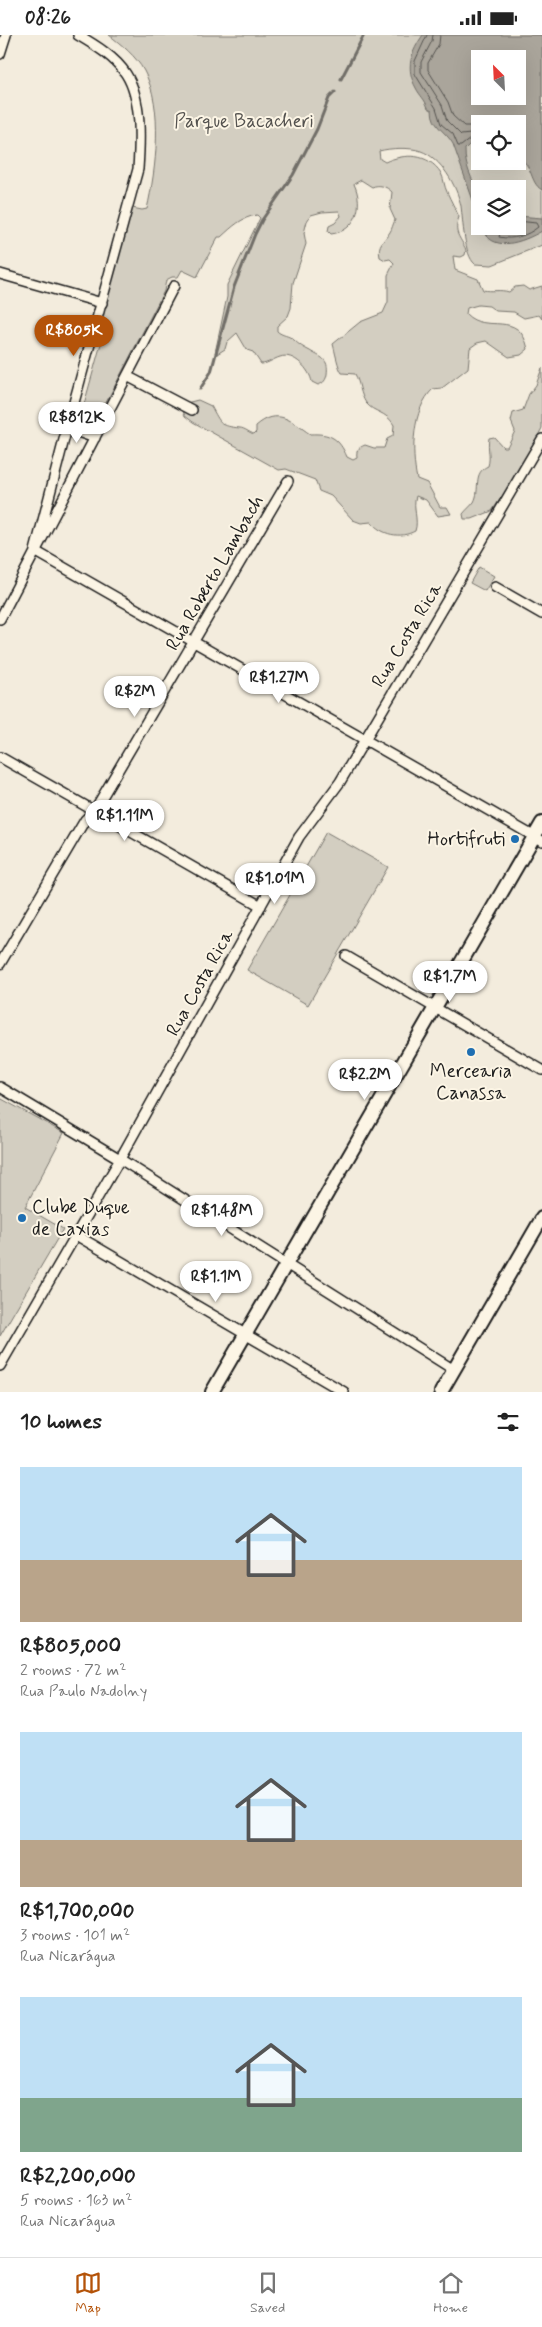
<!DOCTYPE html>
<meta charset="utf-8">
<style>
:root{--surface:#fff;--page:#f2f2f2;--text:#222;--muted:#767676;--line:#e0e0e0;--accent:#b45309}
body{margin:0;font-family:Mynerve,sans-serif;background:var(--page);color:var(--text);height:100vh;display:flex;flex-direction:column;font-size:19px;white-space:nowrap}
*{box-sizing:border-box;margin:0}
p{font-size:16px;color:var(--muted)}
.icon{flex:none;width:28px;height:28px;fill:none;stroke:currentColor;stroke-width:2;stroke-linecap:round;stroke-linejoin:round}
.map{position:relative;height:1357px;overflow:hidden}
.details{display:flex;flex-direction:column;background:var(--surface);flex:1}
.details>*{flex:none}
.needle{width:32px;rotate:336deg}
.buttons{position:absolute;left:471px;top:15px;display:grid;gap:10px}
.buttons a{display:grid;place-items:center;width:55px;height:55px;border-radius:0px;background:var(--surface);box-shadow:0 5px 20px #0002;font-size:25px}
.price{position:absolute;translate:-50% -42px;padding:0 11px;border-radius:18px;background:#fff;color:#222;font-size:16px;line-height:32px;filter:drop-shadow(0 1px 2px #0008)}
.price::after{content:'';position:absolute;left:50%;top:30px;width:15px;height:11px;margin-left:-8px;background:inherit;clip-path:polygon(0 0,100% 0,50% 100%)}
.price.current{background:var(--accent);color:#fff}
ul{padding:0;list-style:none}
li{display:grid;align-content:center;gap:10px;height:265px;padding:0 20px}
li span{display:grid;place-items:center;height:155px;border-radius:0px;color:#555}
li>.icon{margin-inline-start:auto}
span .icon{width:90px;height:90px;fill:#fffc;stroke-width:1}
li b{font-size:21px}
h2{display:flex;justify-content:space-between;align-items:center;height:60px;padding:0 20px;font-size:21px}
.status{display:flex;justify-content:space-between;align-items:center;height:35px;padding:0 25px;background:var(--surface);direction:ltr}
.status svg{height:14px;fill:currentColor}
.dock{display:flex;justify-content:space-around;align-items:center;height:70px;border-top:1px solid var(--line);background:var(--surface);font-size:14px;color:var(--muted)}
.dock a{display:grid;justify-items:center;gap:2px}
.dock .current{color:var(--accent)}
.map>svg:first-child{display:block}
.green{fill:#d3cec1;stroke:#78756e;fill-rule:evenodd}
.water{fill:#aaa59b;stroke:#716e68;fill-rule:evenodd}
.lines{fill:none;stroke-linecap:round;stroke-linejoin:round}
.shore{stroke:#55534f;stroke-width:1}
.stream{stroke:#716e68;stroke-width:3}
.street-casing{stroke:#1c1c1c;stroke-width:12}
.secondary-casing{stroke:#1c1c1c;stroke-width:16}
.street{stroke:#fcf5e5;stroke-width:9}
.secondary{stroke:#fcf5e5;stroke-width:12}
.poi-dot{fill:#1f6fb2;stroke:#fcf5e5;stroke-width:2}
.labels{text-anchor:middle;dominant-baseline:central;stroke-width:4;stroke-linejoin:round;paint-order:stroke}
.park-label{font-size:19px;fill:#53514e;stroke:#fcf5e5}
.street-label{font-size:19px;fill:#1c1c1c;stroke:#fcf5e5}
.poi-label{font-size:19px;fill:#1c1c1c;stroke:#fcf5e5;text-anchor:end}
</style>
<div class="status"><b>08:26</b><svg viewBox="0 0 49 12"><path d="M0 12V9h3v3zM5 12V6h3v6zM10 12V3h3v9zM15 12V0h3v12zM26 1h20v11H26zM47 4h2v5h-2z"/></svg></div>
<div class="map">
<svg width="542" height="1357" viewBox="0 0 542 1357">
<rect width="100%" height="100%" fill="#f3ecdd"/>
<filter id="ink" filterUnits="userSpaceOnUse"><feTurbulence type="fractalNoise" baseFrequency=".02" numOctaves="2"/><feDisplacementMap in="SourceGraphic" scale="10" xChannelSelector="R" yChannelSelector="G"/><feConvolveMatrix kernelMatrix="1 2 1 2 8 2 1 2 1" color-interpolation-filters="sRGB"/></filter>
<g filter="url(#ink)">
<path class="green" d="M109,0h433v210l-50,20 -17,-1c-11,-9 -12,-43 -14,-58 -4,-20 -20,-48 -40,-55 -11,-4 -31,-3 -42,0l1,8 5,3c20,-9 43,-9 56,11 3,6 3,13 6,19 4,9 8,16 12,25 -6,17 1,19 7,33l-1,5 -4,2 -8,-1 2,14 23,9 5,11c9,2 17,-1 26,2l6,-5 8,-1 6,4 13,-4v33l-3,-4 -15,3 -10,-6 -18,-1 -7,-5 -11,-1 -11,3 -1,6c20,21 53,-6 62,35l-7,6 -12,2 -23,-16 -9,2 -7,5 -2,20 -26,20 -9,1c-21,20 -22,63 -16,90l10,4 13,24h7l4,7 -13,2 -12,-16 -10,-4c-4,11 3,24 -1,35 -15,8 -33,4 -44,-9l-10,1 -8,-3 -22,-24 -12,-5 -4,-11 -29,-11 -7,1 -86,-48 -8,-6 -3,-7 4,-6 12,-3 13,6c10,18 9,20 29,22 4,0 10,5 14,6l2,-2v-6c22,-19 35,-5 54,8 20,-1 29,4 37,23l6,3 4,-2c-1,-8 1,-10 8,-13l9,3h10l3,-9 6,-3 1,-11c-8,-14 -20,-12 -28,-22 -6,-9 -6,-20 -11,-29l-13,-1c-4,-5 -7,-22 -9,-29l27,-22 23,-9 5,-11v-27l6,-12 -4,-4 -5,1 -5,-3c-3,-14 4,-15 10,-25 2,-3 3,-8 5,-12l-5,-11 2,-17c-6,-6 -13,-8 -20,-5l-11,-7 -7,4c10,21 3,47 -23,50l-3,-3 1,-5 6,-3 6,-7 -2,-5 -17,1 -11,3 -4,6 -3,12 2,11 -13,39 -2,25 -3,8 -11,10v5c5,5 12,4 17,9 5,5 10,8 16,11 11,7 19,7 17,23 -1,6 -3,9 -9,11l-6,-3c-2,-12 -18,-30 -32,-25 -7,2 -12,7 -19,7l-8,-12 -6,-2 -10,-17 -10,9 -2,7 -8,5 -2,-1 12,-56v-12l33,-67 -3,-3c-15,2 -25,12 -36,22h-3l-21,40 -15,-7 -4,7h-6l-6,3 -2,11 -68,131 -4,4 -10,3c-11,-5 -9,-13 -7,-23l8,2 24,-86 -8,-2 33,-112 10,2 5,-1c9,-39 17,-102 -3,-138 -8,-15 -22,-26 -35,-36zM480,24h38v37h-38zM480,89h38v37h-38zM480,154h38v37h-38z
M542,333v60l-22,42 -28,41 -20,8h-8l-1,-5c3,-4 8,-8 11,-12 7,-13 -2,-29 14,-36 3,-10 -1,-17 1,-28l5,-1 9,10h4l8,-16 -4,-10 2,-8 10,-3 6,-16 7,-9z
M479,532l15,9 -9,15 -15,-8z
M326,797l62,35 -80,138 -61,-35z
M0,1063l64,35 -39,74 38,22 -63,107z"/>
<path class="water" d="M423,0h119v155c-13,-8 -8,-24 -24,-33v-33h-38v21l-10,-1 -5,5c-1,22 13,36 15,55 1,5 0,11 0,16l-27,-76c-7,-13 -21,-17 -21,-34l-4,-2c-3,-9 -8,-12 -12,-20 -11,-20 -5,-36 7,-53zM480,24h38v37h-38z
M518,181l24,2v13c-19,11 -52,24 -60,-5h4l4,5h3l5,-5h20z"/>
<g class="lines">
<path class="shore" d="M427,0l-12,26v13l21,34 5,16 12,10 5,12h3l9,-7 10,1
M433,0l-1,6 -11,21v10l21,33 5,16 14,14 19,-2
M440,0l-1,9 -11,19v7l20,32 5,14 11,10h16
M502,191l-3,11c14,3 28,-1 39,-10l-2,-4 -18,-2"/>
<path class="stream" d="M341,44l23,-44
M200,354l11,-17 23,-85 21,-53 7,-14 31,-45 24,-46 12,-31 6,-6"/>
<g class="street-casing">
<path id="street" d="M78,0c17,10 37,22 48,39 16,25 14,66 12,95l-71,259 -32,123 507,290
M0,19l6,-19
M0,239l102,29
M127,341l65,34
M67,393l28,10
M495,552l47,27
M0,584l174,-333
M0,722l261,149
M346,921l196,114
M0,929l85,-144 9,-9 194,-330
M0,1052l120,72 334,211
M76,1200l268,157
M0,1331l120,-207 179,-322 41,-55 202,-343"/>
</g>
<g class="secondary-casing">
<path id="secondary" d="M212,1357l330,-569
M441,1357l101,-174"/>
</g>
<use href="#street" class="street"/>
<use href="#secondary" class="secondary"/>
</g>
</g>
<g class="poi-dot">
<circle cx="515" cy="804" r="5"/>
<circle cx="471" cy="1017" r="5"/>
<circle cx="22" cy="1183" r="5"/>
</g>
<g class="labels">
<g class="park-label">
<text x="244" y="86">Parque Bacacheri</text>
</g>
<g class="street-label">
<text transform="translate(215 538) rotate(-60)">Rua Roberto Lambach</text>
<text transform="translate(407 600) rotate(-59)">Rua Costa Rica</text>
<text transform="translate(200 948) rotate(-61)">Rua Costa Rica</text>
</g>
<g class="poi-label">
<text x="505" y="804">Hortifruti</text>
<text x="471" y="1036" text-anchor="middle">Mercearia<tspan x="471" dy="22">Canassa</tspan></text>
<text x="32" y="1172" text-anchor="start">Clube Duque<tspan x="32" dy="22">de Caxias</tspan></text>
</g>
</g>
</svg>
<div class="buttons">
<a><svg class="needle" viewBox="-14 -14 28 28"><path d="M0-13l5 13h-10z" fill="#e53935"/><path d="M0 13l5-13h-10z" fill="#767676"/></svg></a>
<a><svg class="icon" aria-label="locate" viewBox="0 0 24 24"><circle cx="12" cy="12" r="6"/><path d="M12 2v4M12 18v4M2 12h4M18 12h4"/></svg></a>
<a><svg class="icon" aria-label="layers" viewBox="0 0 24 24"><path d="M12 4l9 5-9 5-9-5zM3 14l9 5 9-5"/></svg></a>
</div>
<b class="price current" style="left:74px;top:322px">R$805K</b>
<b class="price" style="left:77px;top:409px">R$812K</b>
<b class="price" style="left:279px;top:669px">R$1.27M</b>
<b class="price" style="left:135px;top:683px">R$2M</b>
<b class="price" style="left:125px;top:807px">R$1.11M</b>
<b class="price" style="left:275px;top:870px">R$1.01M</b>
<b class="price" style="left:450px;top:968px">R$1.7M</b>
<b class="price" style="left:365px;top:1066px">R$2.2M</b>
<b class="price" style="left:222px;top:1202px">R$1.48M</b>
<b class="price" style="left:216px;top:1268px">R$1.1M</b>
</div>
<section class="details">
<h2>10 homes<svg class="icon" aria-label="filters" viewBox="0 0 24 24"><path d="M4 7h16M4 17h16"/><circle cx="9" cy="7" r="2"/><circle cx="15" cy="17" r="2"/></svg></h2>
<ul>
<li><span style="background:linear-gradient(#bfe0f5 60%,#b9a48a 0)"><svg class="icon" aria-label="home" viewBox="0 0 24 24"><path d="M3 11l9-7 9 7M6 9v11h12V9"/></svg></span><div><b>R$805,000</b><p>2 rooms · 72 m²</p><p>Rua Paulo Nadolny</p></div></li>
<li><span style="background:linear-gradient(#bfe0f5 70%,#b9a48a 0)"><svg class="icon" aria-label="home" viewBox="0 0 24 24"><path d="M3 11l9-7 9 7M6 9v11h12V9"/></svg></span><div><b>R$1,700,000</b><p>3 rooms · 101 m²</p><p>Rua Nicarágua</p></div></li>
<li><span style="background:linear-gradient(#bfe0f5 65%,#7fa58c 0)"><svg class="icon" aria-label="home" viewBox="0 0 24 24"><path d="M3 11l9-7 9 7M6 9v11h12V9"/></svg></span><div><b>R$2,200,000</b><p>5 rooms · 163 m²</p><p>Rua Nicarágua</p></div></li>
</ul>
</section>
<nav class="dock">
<a class="current"><svg class="icon" aria-label="map" viewBox="0 0 24 24"><path d="M3 6l6-2 6 2 6-2v14l-6 2-6-2-6 2zM9 4v14M15 6v14"/></svg>Map</a>
<a><svg class="icon" aria-label="saved" viewBox="0 0 24 24"><path d="M7 4h10v16l-5-4-5 4z"/></svg>Saved</a>
<a><svg class="icon" aria-label="home" viewBox="0 0 24 24"><path d="M3 11l9-7 9 7M6 9v11h12V9"/></svg>Home</a>
</nav>
